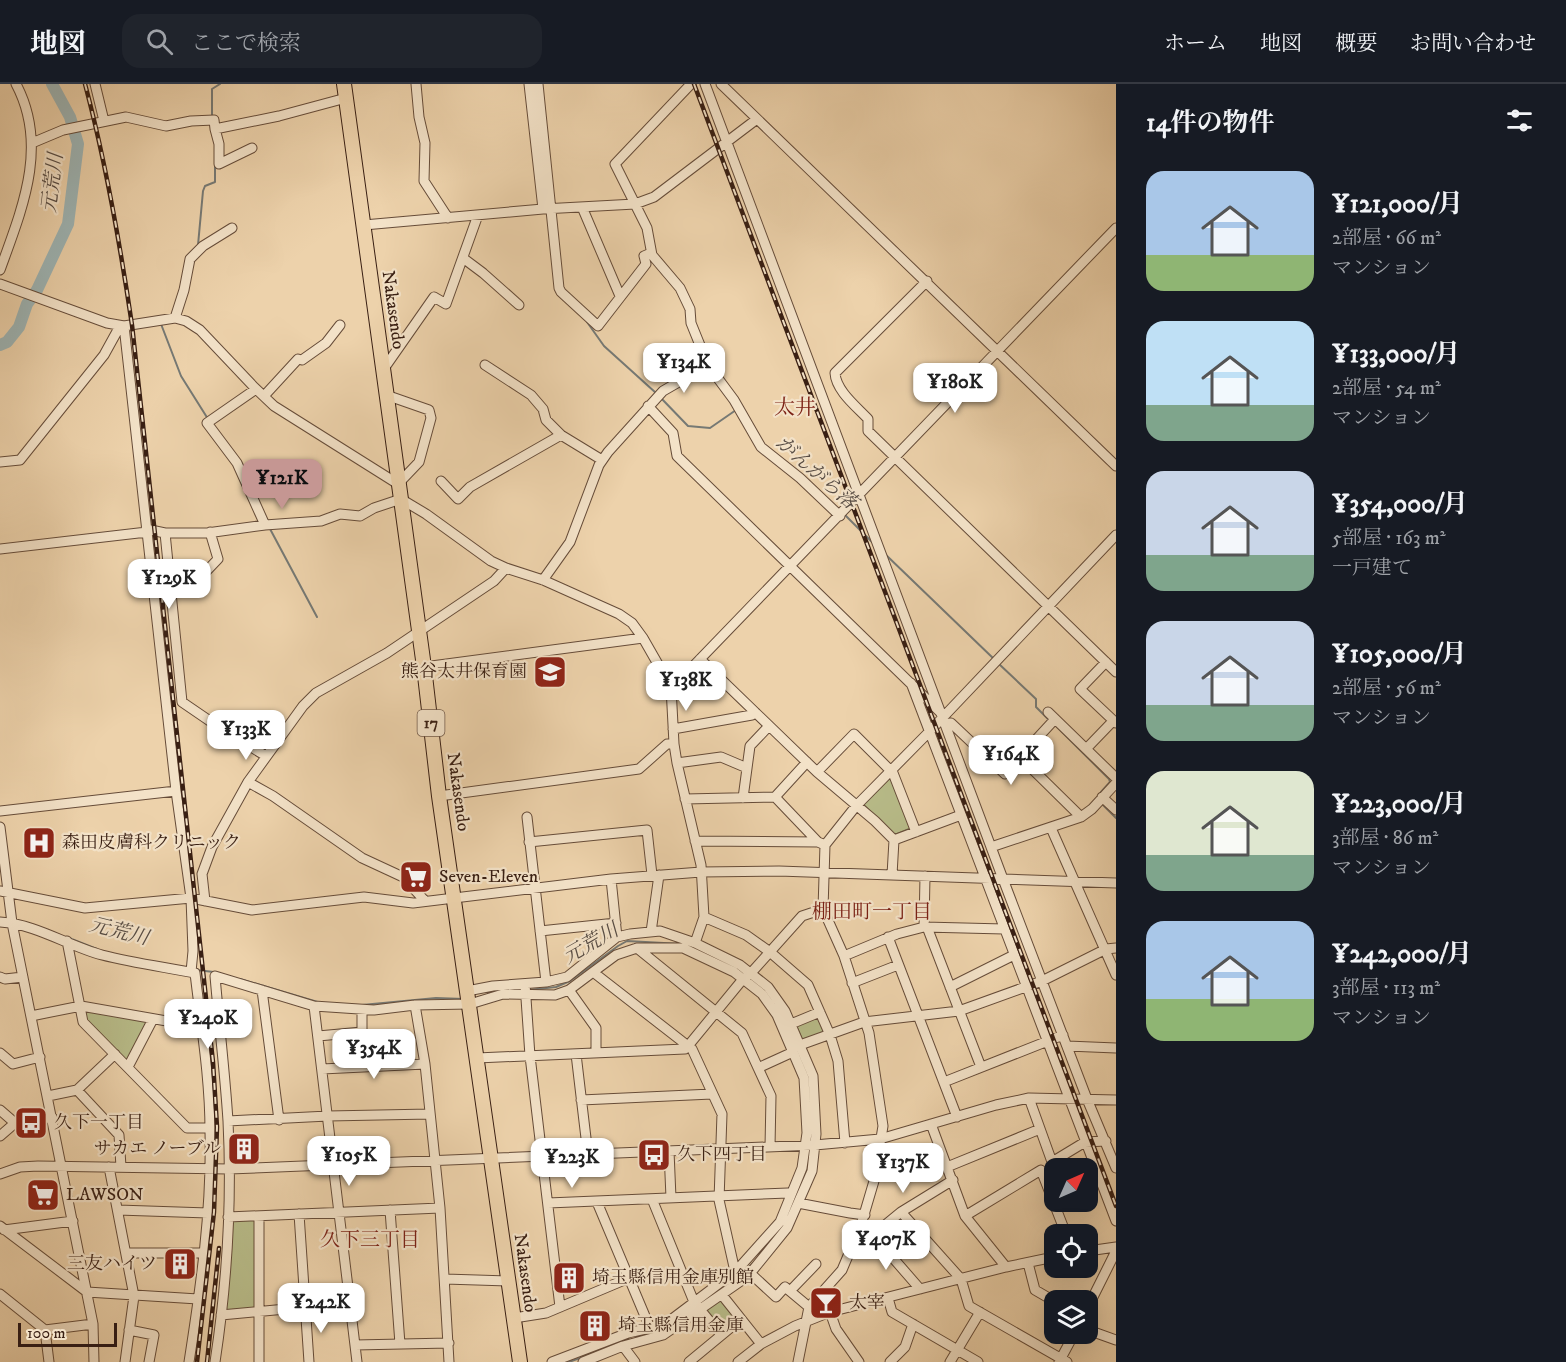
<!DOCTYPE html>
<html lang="ja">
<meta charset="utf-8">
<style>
:root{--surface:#171b24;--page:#20242c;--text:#f1f3f6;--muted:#9ea1a6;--line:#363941;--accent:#c59692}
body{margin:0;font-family:"IM FELL DW Pica","Noto Serif JP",serif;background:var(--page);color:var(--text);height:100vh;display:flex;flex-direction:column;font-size:22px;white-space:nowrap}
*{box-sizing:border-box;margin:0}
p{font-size:20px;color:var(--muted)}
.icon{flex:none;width:33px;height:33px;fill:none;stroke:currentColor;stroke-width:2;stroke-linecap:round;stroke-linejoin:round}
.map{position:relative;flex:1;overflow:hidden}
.side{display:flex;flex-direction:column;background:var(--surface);width:450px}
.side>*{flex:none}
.needle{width:39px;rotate:45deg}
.tools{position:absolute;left:1044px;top:1074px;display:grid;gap:12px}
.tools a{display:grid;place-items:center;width:54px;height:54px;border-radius:12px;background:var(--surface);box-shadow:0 6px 24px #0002;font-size:30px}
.scale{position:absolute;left:18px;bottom:15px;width:99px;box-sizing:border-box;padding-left:6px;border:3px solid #391f13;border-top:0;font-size:16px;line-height:21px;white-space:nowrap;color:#391f13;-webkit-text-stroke:4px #f3e2c8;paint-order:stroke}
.price{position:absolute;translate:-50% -51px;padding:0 14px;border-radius:12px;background:#fff;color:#222;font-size:20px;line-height:39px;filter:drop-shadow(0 2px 3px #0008)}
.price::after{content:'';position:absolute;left:50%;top:36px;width:18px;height:14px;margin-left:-9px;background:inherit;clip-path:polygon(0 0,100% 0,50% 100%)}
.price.current{background:var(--accent);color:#111}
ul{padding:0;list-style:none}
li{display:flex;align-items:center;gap:18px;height:150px;padding:0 30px}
li span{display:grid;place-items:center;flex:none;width:168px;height:120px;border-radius:18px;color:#555}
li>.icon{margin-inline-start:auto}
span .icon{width:72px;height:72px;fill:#fffc;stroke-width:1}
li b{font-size:26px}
h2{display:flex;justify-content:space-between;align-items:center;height:72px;padding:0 30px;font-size:26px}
header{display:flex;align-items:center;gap:36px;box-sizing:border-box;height:84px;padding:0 30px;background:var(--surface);border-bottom:2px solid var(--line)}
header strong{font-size:28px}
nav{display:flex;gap:33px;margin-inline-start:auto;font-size:21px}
.search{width:420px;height:54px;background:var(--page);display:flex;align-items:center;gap:15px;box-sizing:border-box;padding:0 21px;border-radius:18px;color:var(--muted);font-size:22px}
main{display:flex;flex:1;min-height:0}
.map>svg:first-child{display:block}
.green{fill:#b8bc89;stroke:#786e4e;stroke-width:1.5}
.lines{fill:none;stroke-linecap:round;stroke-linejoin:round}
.stream{stroke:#767974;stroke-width:2}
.river{stroke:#9eb5b5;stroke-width:12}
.minor-casing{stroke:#664c39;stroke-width:11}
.highway-casing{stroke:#391f13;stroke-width:16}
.minor{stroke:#f3e2c8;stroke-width:9}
.highway{stroke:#edd2ab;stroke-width:14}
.rail-casing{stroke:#391f13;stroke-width:4.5}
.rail{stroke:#f3e2c8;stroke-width:2;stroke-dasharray:7;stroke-linecap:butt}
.labels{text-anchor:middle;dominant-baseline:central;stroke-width:4.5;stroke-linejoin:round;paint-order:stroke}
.shield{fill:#f3e2c8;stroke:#715a49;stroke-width:1.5}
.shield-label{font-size:16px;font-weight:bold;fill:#391f13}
.street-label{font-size:18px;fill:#391f13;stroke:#f3e2c8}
.poi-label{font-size:18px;fill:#391f13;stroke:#f3e2c8;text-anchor:start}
.water-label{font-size:20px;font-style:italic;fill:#574c44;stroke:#f3e2c8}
.neighbourhood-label{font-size:20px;fill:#7a1f14;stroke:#f3e2c8}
.quarter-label{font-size:21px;fill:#7a1f14;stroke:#f3e2c8}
</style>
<header>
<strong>地図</strong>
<div class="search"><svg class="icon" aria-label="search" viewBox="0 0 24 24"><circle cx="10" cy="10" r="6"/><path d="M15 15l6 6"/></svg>ここで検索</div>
<nav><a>ホーム</a><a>地図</a><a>概要</a><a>お問い合わせ</a></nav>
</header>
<main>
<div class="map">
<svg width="1116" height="1278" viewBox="0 0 1116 1278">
<rect width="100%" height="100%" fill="#edd2ab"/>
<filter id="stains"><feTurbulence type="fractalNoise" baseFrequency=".00333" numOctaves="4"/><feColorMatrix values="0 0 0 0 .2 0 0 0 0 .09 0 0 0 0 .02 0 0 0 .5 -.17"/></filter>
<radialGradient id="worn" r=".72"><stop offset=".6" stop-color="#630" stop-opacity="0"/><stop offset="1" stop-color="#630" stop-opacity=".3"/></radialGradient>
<path class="green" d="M890,693l21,51 -17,7 -31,-31z
M84,925l64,12 -21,42 -41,-43z
M817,930l8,18 -22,9 -8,-18z
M257,1135v90l-30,3 -2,-2 5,-83 4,-7z
M719,1216l2,1 15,18 -14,13 -18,-21z"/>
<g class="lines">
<path class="stream" d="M212,34v-29l8,-5
M198,161l5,-54 2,-5 10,-4v-17
M587,238l17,24 52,47
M162,240h-1l20,52 27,43
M660,313l28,29 22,2 26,-18
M844,430l28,28
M269,443l48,90
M885,470l110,106
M999,580l37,35v8l13,13
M1055,641l54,54 1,3 -9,10
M1102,720l14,14
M69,854l28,11
M196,886l18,2
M748,893l14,12
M240,895l81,24
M528,906l28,-3 14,-6 48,-35 9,-5 55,3
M362,921l74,-7 28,1
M803,980l6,17
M787,1134l20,-48 3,-23
M735,1196l18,-17
M569,1278l30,-11"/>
<path class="river" d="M0,261l7,-3 12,-15 8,-23 10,-14 31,-66 10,-80 -8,-27 -18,-33"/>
<g class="minor-casing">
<path id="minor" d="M95,0l9,37
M416,0l3,33 6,26 -1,38 24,37
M529,0l14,125
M538,0l21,204 2,4 37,34 48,-62 -2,-8 7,-3
M691,0l-76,80 32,64 5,27 28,33 10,21 1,14 17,42 26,35 27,47 39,31 40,38
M705,0l298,795 84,220 29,69
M721,0l395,382
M215,45l4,15v20l33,-16
M32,59l31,-13 63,-13 40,9 25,-5 23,-1 1,9 64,-13 67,-18
M582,123l38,89
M364,141l179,-16 92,-5 19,-7 103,-78
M463,174l20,15 36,32
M0,186c22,-61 49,-124 16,-186
M927,197l-92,92c1,18 22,34 33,46v12l248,241
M0,200l107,39 17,3 51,-8 11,3 14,9 54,57 20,19 124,78 21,-22 12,-44 -2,-8 -43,-15
M175,234l9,-28 6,-31 13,-13 29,-18
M124,242l52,465 15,107 2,53 -2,21
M485,281l46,30 12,14 3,11 15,15 41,25
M383,286l51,-73 12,7 32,-89
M256,305l-49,34 30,40 28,62
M264,312l34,-37 4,1 24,-17 14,-18
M648,322l25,27 4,23 263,256
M0,378l20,-2 84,-105 16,-29
M441,397l17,18 12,-12 91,-52
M146,445l19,4h42l58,-8 56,-4 19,-7 20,2 14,-8 27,-9 25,15 65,47 15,7 37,12 76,34 13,9 11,15 28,49 3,57 3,19 24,102 3,52 -9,26 45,22 28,22 17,24 28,65 3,58 -4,37 -25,57 -39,48 -85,59 -40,11
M165,449l17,169 38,26 46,28
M0,465l147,-17
M543,496l27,-38 29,-77 9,-13 55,-61 45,-26
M197,497l21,-22 -8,-27
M700,575l117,113 58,49 19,19 -2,35
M1106,578l-26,27 36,34
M424,583l219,-29
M911,599l205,538
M670,601l6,-1 440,-456
M1048,628l68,66
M946,640l5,-1 54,51 15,-17 61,60
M673,645l79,-14 3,-3
M1086,665l27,-28
M1020,673l35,-38
M677,679l44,-6 26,11
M817,688l37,-38 39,39 23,59
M248,698l25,14 89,62 41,19 22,24
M439,712l200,-27 28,-25h7
M775,713l32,-35
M1102,713l14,13
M743,714l7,-52 19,-20
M685,715l90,-2 43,45 7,3
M0,727l176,-20
M527,733l19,165
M0,743l12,96 81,401 1,38
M1051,744l65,147
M894,756l67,-25
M695,757l123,1
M529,758l118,-12 5,45
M991,763l90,-30 11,-8 24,-26
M611,795l6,58
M0,807l85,17 106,-10 61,12 112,-13 49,6 198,-24 90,-7 78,-1 337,12
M205,817l-3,-27 10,-27 36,-65 55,-76 13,-13 71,-40 107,-72 12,-13
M704,833l42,18 24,17 38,33 22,50 8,26 7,82
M0,838c36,2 68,24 102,33 31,8 62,12 93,18 6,52 15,105 15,158 2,78 -9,154 -21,231
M924,843l1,-51
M927,843l54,140
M540,847l76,-8
M651,848l8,-57
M888,853l69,180
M67,857l16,81 104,106h23
M637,864l105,85 29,63 -1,51
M844,872l53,-22 27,-7 80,2
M0,893l5,2 18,-2
M852,899l46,-18
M525,900l5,72 30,251
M950,903l64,-32
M262,906l17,130
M569,906l27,38v25
M467,907l26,-5 53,-4 21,-5 50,-40 13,-3 30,-3 35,12
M415,921l10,59 15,144 9,154
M314,922l43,356
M31,932l50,-10 120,21
M791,940l29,-12
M318,952l44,-4v-22
M800,961l64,-23 95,-11 83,-30 64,-32 10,-1
M1067,962l49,2
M0,969l13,11 27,-7
M576,970l12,101
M477,974l208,-9 3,-3 4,3 30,65 -3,86 15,67 3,3
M128,983l25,-48
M758,984l35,-16
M322,985l103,-5
M944,998l119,-47
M77,1006l38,-36
M48,1012l29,-6 42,45 2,32
M1029,1014l23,64 33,-20 21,-1
M581,1016l131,-6
M0,1026l15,13
M228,1037l100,-5 102,-2
M931,1040l34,92 41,51
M0,1052l15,-13 37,-6
M669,1067l2,47
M109,1083l25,129 -9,66
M947,1083l93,-38
M0,1090l20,-7 18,-1 191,3 586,-24 65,-6 116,-34 33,-7 87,2
M652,1115l42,103 27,33
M597,1118l53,126
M548,1119l240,-10 3,2
M798,1119l52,10 15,2
M118,1126l90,3
M390,1126l10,134
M901,1128l60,67 8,27 98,56
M299,1130l10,148
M259,1132v146
M965,1132l76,-46 25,64
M228,1133l212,-9
M861,1141l12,10 47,54
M0,1142l87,66 111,7
M4,1146l69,-9
M873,1151l28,-23 52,-32
M1088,1167l28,-4
M126,1169h78
M1028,1179l7,27 19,11
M750,1189l26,24 9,-10 24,20
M445,1195l63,2
M790,1207l26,-27
M0,1210l45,36 48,-6
M722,1211l39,49
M888,1214l4,14 86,50
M1088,1223l28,-56
M830,1228l6,17 23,33
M221,1231l128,-12
M514,1234l32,-5 83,-35
M45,1246l4,32
M129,1246l25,5 -5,27
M1088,1246l28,10
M355,1261l94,-2
M215,1278c12,-79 17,-161 13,-241 -3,-48 -9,-97 -13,-145l99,30 60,4 41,-5 55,-1 33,-10 52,1 14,-5 24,-18 95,74 55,-67 8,-6 51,-57 21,-7
M552,1278l76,-29 22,-5 22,-9 65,-49 43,-48 22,-54 5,-35 -3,-55 -27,-63 -15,-21 -28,-22 -51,-24h-46l-21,7 -23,17
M583,1278l40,-16 12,16
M689,1278l52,-43
M738,1278l23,-18 34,-18 35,-14 176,-45 48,-10
M798,1278l11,-55 33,-37 19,-45 13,-44 9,-55 -14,-93 -25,-77 -21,-47 2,-64 31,-39 73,-74 187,-197
M890,1278l15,-15 8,-23
M950,1278l30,-50
M1059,1278l15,-28"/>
</g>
<g class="highway-casing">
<path id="highway" d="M344,0l80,583 15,129 81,566"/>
</g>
<use href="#minor" class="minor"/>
<use href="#highway" class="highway"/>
<g class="rail-casing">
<path id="rail" d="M85,0c21,79 35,160 47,241l81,737 4,65 -3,85 -17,150
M694,0l422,1122
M207,1278l12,-114"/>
</g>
<use href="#rail" class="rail"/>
</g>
<defs>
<g id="school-square" transform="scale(1.725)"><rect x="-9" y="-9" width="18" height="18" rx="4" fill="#8f2418" stroke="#f3e2c8"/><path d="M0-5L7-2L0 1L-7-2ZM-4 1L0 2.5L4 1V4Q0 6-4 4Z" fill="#fff"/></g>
<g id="hospital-square" transform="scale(1.725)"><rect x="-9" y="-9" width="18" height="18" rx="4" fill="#8f2418" stroke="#f3e2c8"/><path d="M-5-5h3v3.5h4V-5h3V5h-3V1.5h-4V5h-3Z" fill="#fff"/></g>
<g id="supermarket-square" transform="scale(1.725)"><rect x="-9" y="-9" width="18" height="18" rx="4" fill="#8f2418" stroke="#f3e2c8"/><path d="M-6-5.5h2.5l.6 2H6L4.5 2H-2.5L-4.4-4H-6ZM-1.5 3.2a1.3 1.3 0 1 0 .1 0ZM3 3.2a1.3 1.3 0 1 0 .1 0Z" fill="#fff"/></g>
<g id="bus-square" transform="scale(1.725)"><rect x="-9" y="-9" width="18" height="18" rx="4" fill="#8f2418" stroke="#f3e2c8"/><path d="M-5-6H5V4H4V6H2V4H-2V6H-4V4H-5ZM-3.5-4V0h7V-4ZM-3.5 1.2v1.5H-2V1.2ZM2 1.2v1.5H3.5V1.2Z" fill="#fff"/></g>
<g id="building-square" transform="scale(1.725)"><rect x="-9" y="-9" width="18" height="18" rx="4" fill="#8f2418" stroke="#f3e2c8"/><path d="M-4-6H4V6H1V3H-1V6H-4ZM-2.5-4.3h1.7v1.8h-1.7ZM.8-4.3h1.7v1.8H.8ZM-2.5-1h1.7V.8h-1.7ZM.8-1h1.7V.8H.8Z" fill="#fff"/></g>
<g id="bar-square" transform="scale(1.725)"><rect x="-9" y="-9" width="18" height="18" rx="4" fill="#8f2418" stroke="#f3e2c8"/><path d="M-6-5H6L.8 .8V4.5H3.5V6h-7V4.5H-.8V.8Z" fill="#fff"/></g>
</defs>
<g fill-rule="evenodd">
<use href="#school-square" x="550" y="588"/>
<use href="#hospital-square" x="39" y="759"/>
<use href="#supermarket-square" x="416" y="793"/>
<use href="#bus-square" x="31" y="1039"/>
<use href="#building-square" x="244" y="1065"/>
<use href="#bus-square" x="654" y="1071"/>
<use href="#supermarket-square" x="43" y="1111"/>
<use href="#building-square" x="180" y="1180"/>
<use href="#building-square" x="569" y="1194"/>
<use href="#bar-square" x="826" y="1219"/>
<use href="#building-square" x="595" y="1242"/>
</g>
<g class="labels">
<rect class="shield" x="417.5" y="626" width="27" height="26" rx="4.5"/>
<g class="shield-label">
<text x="431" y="639">17</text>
</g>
<g class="street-label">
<text transform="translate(393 226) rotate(82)">Nakasendo</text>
<text transform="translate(458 708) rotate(82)">Nakasendo</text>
<text transform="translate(525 1189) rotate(82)">Nakasendo</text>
</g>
<g class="poi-label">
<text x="527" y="588" text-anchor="end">熊谷太井保育園</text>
<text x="62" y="759">森田皮膚科クリニック</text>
<text x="439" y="793">Seven-Eleven</text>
<text x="54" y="1039">久下一丁目</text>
<text x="221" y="1065" text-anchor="end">サカエ ノーブル</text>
<text x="677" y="1071">久下四丁目</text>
<text x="66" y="1111">LAWSON</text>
<text x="157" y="1180" text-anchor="end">三友ハイツ</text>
<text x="592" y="1194">埼玉縣信用金庫別館</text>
<text x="849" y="1219">太宰</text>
<text x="618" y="1242">埼玉縣信用金庫</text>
</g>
<g class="water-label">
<text transform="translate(53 99) rotate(-83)">元荒川</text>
<text transform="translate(816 389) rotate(41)">がんがら落</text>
<text transform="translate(119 848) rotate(14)">元荒川</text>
<text transform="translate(591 860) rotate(-30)">元荒川</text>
</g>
<g class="neighbourhood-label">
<text x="872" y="828">棚田町一丁目</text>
<text x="370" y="1156">久下三丁目</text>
</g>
<g class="quarter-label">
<text x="795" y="324">太井</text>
</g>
</g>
<rect width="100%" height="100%" filter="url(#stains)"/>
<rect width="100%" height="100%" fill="url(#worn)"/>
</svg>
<div class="tools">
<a><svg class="needle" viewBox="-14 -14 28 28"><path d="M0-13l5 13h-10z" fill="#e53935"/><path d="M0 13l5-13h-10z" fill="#9ea1a6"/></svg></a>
<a><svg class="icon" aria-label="locate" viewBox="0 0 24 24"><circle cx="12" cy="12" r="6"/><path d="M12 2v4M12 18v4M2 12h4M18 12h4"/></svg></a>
<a><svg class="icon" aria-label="layers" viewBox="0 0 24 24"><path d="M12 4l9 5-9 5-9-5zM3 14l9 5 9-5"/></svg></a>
</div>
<div class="scale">100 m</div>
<b class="price" style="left:684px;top:310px">¥134K</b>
<b class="price" style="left:955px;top:330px">¥180K</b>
<b class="price current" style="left:282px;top:426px">¥121K</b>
<b class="price" style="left:169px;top:526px">¥129K</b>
<b class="price" style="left:686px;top:628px">¥138K</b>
<b class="price" style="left:246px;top:677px">¥133K</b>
<b class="price" style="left:1011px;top:702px">¥164K</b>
<b class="price" style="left:208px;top:966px">¥240K</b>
<b class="price" style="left:374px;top:996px">¥354K</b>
<b class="price" style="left:349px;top:1103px">¥105K</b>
<b class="price" style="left:572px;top:1105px">¥223K</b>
<b class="price" style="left:903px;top:1110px">¥137K</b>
<b class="price" style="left:886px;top:1187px">¥407K</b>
<b class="price" style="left:321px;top:1250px">¥242K</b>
</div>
<section class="side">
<h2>14件の物件<svg class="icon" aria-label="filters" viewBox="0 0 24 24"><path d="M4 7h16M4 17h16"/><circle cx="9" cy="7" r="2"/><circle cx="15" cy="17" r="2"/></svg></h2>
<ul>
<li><span style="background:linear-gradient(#a9c7e8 70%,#8fb573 0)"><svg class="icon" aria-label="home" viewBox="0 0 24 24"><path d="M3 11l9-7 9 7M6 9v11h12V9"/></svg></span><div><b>¥121,000/月</b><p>2部屋 · 66 m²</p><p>マンション</p></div></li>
<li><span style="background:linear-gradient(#bfe0f5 70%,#7fa58c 0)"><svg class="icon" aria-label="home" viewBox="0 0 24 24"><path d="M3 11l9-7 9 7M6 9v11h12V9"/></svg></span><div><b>¥133,000/月</b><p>2部屋 · 54 m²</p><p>マンション</p></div></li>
<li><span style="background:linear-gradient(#c9d6e8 70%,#7fa58c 0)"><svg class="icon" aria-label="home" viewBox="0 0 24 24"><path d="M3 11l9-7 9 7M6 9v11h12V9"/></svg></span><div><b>¥354,000/月</b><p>5部屋 · 163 m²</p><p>一戸建て</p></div></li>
<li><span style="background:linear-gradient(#c9d6e8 70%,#7fa58c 0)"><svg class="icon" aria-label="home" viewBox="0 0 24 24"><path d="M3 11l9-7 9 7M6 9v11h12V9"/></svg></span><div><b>¥105,000/月</b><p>2部屋 · 56 m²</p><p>マンション</p></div></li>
<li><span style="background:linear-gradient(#dfe7d0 70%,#7fa58c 0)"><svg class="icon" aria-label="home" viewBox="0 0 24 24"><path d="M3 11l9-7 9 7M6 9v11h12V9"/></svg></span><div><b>¥223,000/月</b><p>3部屋 · 86 m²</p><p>マンション</p></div></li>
<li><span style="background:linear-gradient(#a9c7e8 65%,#8fb573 0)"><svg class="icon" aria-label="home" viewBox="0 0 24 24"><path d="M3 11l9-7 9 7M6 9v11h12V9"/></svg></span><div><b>¥242,000/月</b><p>3部屋 · 113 m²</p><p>マンション</p></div></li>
</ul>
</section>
</main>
